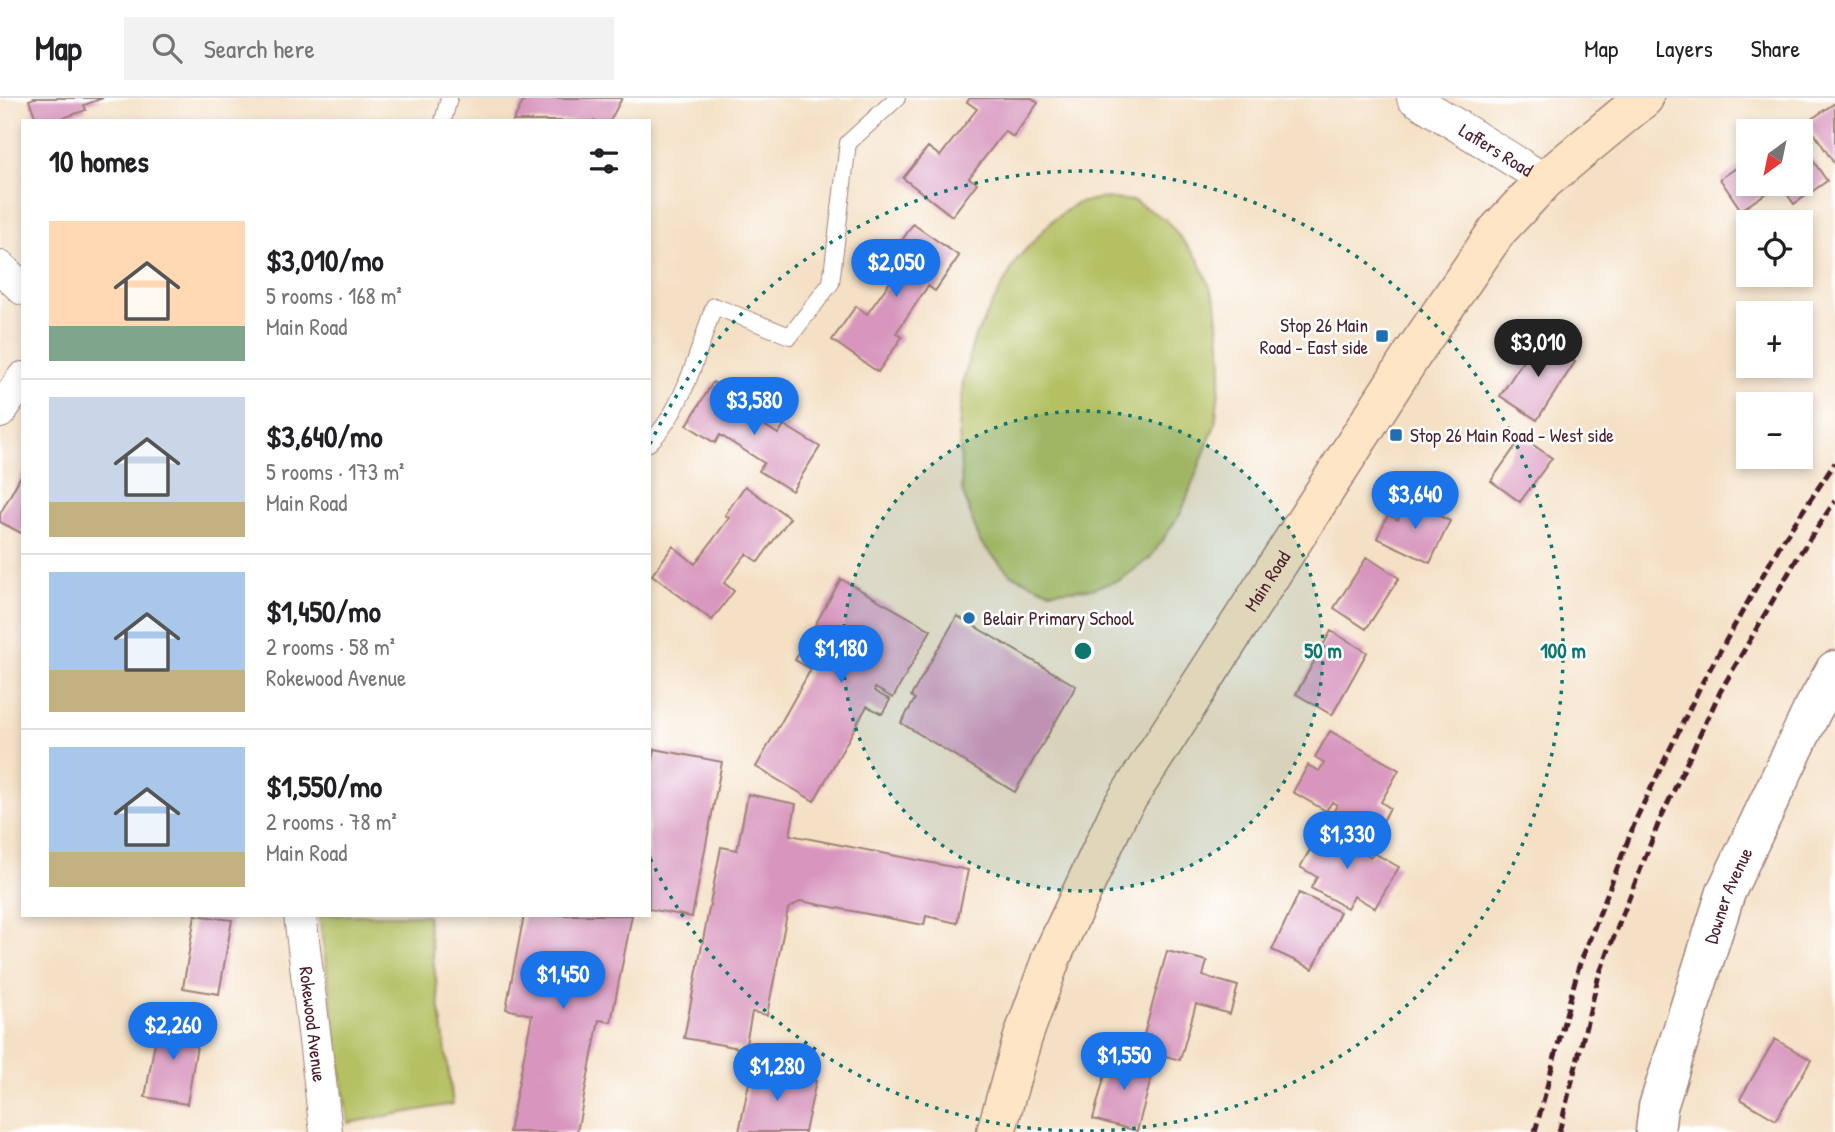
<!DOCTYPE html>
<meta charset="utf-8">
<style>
:root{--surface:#fff;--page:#f2f2f2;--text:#202124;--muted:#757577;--line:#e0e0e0;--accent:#1a73e8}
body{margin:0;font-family:"Patrick Hand",sans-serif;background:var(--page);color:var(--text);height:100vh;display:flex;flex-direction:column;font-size:26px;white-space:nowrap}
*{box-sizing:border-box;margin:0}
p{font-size:23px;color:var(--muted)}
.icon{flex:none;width:38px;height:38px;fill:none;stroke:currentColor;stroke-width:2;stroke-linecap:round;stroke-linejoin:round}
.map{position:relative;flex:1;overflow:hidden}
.drawer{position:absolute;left:21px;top:21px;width:630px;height:798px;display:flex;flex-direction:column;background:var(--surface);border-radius:0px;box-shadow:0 4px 10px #0003}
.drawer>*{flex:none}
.needle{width:46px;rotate:213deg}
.fabs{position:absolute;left:1736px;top:21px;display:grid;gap:14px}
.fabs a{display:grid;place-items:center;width:77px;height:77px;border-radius:0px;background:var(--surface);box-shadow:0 4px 10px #0003;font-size:35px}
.price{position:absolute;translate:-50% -60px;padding:0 16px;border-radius:24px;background:var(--accent);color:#fff;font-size:23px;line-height:46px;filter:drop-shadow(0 2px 4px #0008)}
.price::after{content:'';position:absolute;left:50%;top:42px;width:21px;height:16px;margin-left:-10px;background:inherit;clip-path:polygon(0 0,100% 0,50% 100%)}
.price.on{background:#222;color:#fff}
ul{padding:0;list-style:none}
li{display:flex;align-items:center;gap:21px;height:175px;padding:0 28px}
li+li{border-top:2px solid var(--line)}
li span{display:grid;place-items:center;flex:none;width:196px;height:140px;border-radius:0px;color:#555}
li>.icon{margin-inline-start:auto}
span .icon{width:84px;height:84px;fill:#fffc;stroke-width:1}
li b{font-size:30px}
h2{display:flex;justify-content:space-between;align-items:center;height:84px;padding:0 28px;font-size:30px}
header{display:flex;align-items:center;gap:42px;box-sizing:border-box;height:98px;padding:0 35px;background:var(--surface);border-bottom:2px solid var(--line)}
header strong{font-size:33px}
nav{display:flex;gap:38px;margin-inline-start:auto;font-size:24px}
.search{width:490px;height:63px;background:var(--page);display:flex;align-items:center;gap:18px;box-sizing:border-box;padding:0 24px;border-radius:0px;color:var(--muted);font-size:26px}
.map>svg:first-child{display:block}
.green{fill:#b4c062;stroke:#7f7046;stroke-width:2}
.building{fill:#d896be}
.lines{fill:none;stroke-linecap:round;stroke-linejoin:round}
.service-casing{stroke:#9f8078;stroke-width:18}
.minor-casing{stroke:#9f8078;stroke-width:34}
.tertiary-casing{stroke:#9f8078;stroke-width:41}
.secondary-casing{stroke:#9f8078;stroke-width:41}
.service{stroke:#fff;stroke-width:16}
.minor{stroke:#fff;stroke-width:32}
.tertiary{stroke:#fff;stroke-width:38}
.secondary{stroke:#fde5c5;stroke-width:38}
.rail{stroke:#4a1f2b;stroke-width:5;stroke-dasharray:10 5;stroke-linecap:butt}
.ring{fill:none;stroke:#0f766e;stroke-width:3.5;stroke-dasharray:3.5 7}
.poi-dot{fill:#1f6fb2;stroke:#fff;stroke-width:2.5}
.labels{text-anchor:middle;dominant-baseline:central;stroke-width:5;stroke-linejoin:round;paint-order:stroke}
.street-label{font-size:19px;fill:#4a1f2b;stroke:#fff}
.poi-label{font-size:19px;fill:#4a1f2b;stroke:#fff;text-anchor:start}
.centre{fill:#0f766e;stroke:#fff;stroke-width:3.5}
.ring-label{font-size:21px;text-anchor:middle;font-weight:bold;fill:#0f766e;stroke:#fff;stroke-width:5;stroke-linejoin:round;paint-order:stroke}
</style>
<header>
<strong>Map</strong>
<div class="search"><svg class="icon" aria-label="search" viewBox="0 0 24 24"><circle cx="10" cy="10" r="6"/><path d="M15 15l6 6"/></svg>Search here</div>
<nav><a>Map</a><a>Layers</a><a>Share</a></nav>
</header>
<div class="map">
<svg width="1835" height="1034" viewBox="0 0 1835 1034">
<rect width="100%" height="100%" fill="#fff"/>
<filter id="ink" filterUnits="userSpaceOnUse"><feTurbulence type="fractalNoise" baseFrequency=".0143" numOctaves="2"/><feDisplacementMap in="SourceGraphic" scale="14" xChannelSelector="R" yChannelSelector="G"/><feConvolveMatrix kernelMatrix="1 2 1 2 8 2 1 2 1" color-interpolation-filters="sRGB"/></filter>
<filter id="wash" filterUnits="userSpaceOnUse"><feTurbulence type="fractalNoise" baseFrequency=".00686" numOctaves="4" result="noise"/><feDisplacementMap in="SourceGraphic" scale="28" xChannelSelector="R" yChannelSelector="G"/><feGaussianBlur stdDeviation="1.57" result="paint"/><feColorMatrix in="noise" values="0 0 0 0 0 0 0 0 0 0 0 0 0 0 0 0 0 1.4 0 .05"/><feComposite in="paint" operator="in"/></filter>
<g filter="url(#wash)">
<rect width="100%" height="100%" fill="#f4e0c5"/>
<path class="green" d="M1101,100l33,3 32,19 33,40 17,42 6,62 -7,61 -34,88 -31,45 -30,22 -29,9 -42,2 -39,-17 -30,-32 -18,-52 -3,-61 4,-47 11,-44 43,-79 35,-38 23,-17z
M319,817h108l26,189 -105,19z"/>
<g id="blocks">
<path class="building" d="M34,0h69l-19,7 2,5 -31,11h-18l-8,-21z
M525,0h97l-12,23h-97z
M970,0h62l6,5 -25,34 -8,-6 -36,47 8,5 -25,33 -49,-38 25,-31 12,9 37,-47 -10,-7z
M1835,5v62l-28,-43z
M1801,45l26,38 -33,23 -14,-20 -39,26 -21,-31 28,-19v24h53z
M913,126l46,32 -24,35 -7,-5 -32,47 6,4 -24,35 -46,-32 24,-34 11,8 33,-46 -11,-8z
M1538,240l37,24 -38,58 -37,-24z
M713,284l32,20 -4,8 37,24 6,-9 36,22 -28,44 -33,-20 5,-8 -44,-28 -5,8 -28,-18z
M1522,339l30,21 -32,44 -29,-21z
M23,374v62l-23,-12v-8z
M745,388l45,32 -32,44 -12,-8 -22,29 10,8 -22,29 -60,-45 21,-29 22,18 34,-46 -4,-3z
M1407,402l43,21 -20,42 -53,-25 11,-23 10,5z
M1367,459l32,21 -33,51 -32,-21z
M841,481l90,51 -38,68 -18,-10 -1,3 16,9 -8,14 -15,-8 -53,95 -58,-34 55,-98 -16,-9z
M957,518l119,70 -61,106 -114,-69 14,-24 -4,-3z
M1331,533l36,21 -35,63 -36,-21z
M1330,633l69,39 -18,32 9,6 -16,30 -42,-24 5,-9 -5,-3 -6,9 -33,-19 15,-27 11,6 5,-8 -9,-6z
M655,651l67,13 -30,155 -43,-8v-130z
M748,696l48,10 -6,31 178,35 -11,53 -31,-7 -2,9 -123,-24 -13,8 -21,106 -15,-3 -7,37 -61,-11 37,-191 16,3z
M1322,731l49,28 3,-4 25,14 -24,41 -21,-12 -7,12 -36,-20 6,-11 -17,-10z
M1299,795l41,19 -27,57 -41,-19z
M195,817l37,5 -13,74 -36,-6z
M524,817h108l-21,107 -12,-2 -22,112h-68l23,-117 -26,-6z
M1167,853l40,10 -4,15 35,10 -8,28 -34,-10 -16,56 -40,-11z
M159,922l41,8 -13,76 -42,-7z
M1775,941l36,21 -35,60 -36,-21z
M1111,954l44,12 -18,67 -44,-12z
M752,970l64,13 -11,51h-66z"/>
</g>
</g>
<g filter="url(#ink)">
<use href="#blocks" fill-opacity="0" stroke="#9f8078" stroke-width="2"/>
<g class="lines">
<g class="service-casing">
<path id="service" d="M443,23l6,-23
M649,345c34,-31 50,-95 65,-137l76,30 41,-53 17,-140 49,-45"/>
</g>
<g class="minor-casing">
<g id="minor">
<path id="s1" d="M1413,0l132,82"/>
<path d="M0,169l23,22"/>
<path d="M0,314l23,-34"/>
<path id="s2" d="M300,817l26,217"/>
</g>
</g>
<g class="tertiary-casing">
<g id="tertiary">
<path id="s3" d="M1655,1034l3,-25 68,-215 86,-181 23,-41"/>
</g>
</g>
<g class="secondary-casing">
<g id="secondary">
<path id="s4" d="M996,1034l27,-95 29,-81 68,-146 292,-455 85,-124 48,-51 99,-82"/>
</g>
</g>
<use href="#service" class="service"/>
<use href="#minor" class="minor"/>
<use href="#tertiary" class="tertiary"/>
<use href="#secondary" class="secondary"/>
<path class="rail" d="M1535,1034l43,-163 59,-152 65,-134 78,-138 55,-82
M1559,1034l40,-157 60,-153 61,-130 79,-137 36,-54"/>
</g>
</g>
<circle cx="1083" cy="553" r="240" fill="#0f766e" fill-opacity=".12"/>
<g class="ring">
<circle cx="1083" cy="553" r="240"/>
<path d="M650 346A480 480 0 1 1 650 760"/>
</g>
<g class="poi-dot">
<rect x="1375" y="231" width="14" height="14" rx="3.5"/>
<rect x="1389" y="330" width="14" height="14" rx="3.5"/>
<circle cx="969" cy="520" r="7"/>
</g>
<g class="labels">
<g class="street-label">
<text stroke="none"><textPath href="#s1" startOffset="98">Laffers Road</textPath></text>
<text stroke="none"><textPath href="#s4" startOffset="618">Main Road</textPath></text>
<text stroke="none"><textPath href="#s3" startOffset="248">Downer Avenue</textPath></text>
<text stroke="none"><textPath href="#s2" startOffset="110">Rokewood Avenue</textPath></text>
</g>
<g class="poi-label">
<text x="1368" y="227" text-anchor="end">Stop 26 Main<tspan x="1368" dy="22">Road - East side</tspan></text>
<text x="1410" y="337">Stop 26 Main Road - West side</text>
<text x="983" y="520">Belair Primary School</text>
</g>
</g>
<circle cx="1083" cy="553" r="10" class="centre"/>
<g class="ring-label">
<text x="1323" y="560">50 m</text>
<text x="1563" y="560">100 m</text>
</g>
</svg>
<div class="fabs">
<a><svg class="needle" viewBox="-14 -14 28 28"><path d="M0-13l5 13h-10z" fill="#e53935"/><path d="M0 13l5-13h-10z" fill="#757577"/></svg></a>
<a><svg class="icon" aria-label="locate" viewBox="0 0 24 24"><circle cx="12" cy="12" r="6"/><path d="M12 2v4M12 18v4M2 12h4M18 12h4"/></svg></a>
<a>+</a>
<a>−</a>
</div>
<b class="price" style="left:896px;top:201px">$2,050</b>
<b class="price on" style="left:1538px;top:281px">$3,010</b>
<b class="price" style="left:754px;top:339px">$3,580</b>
<b class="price" style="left:1415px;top:433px">$3,640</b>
<b class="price" style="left:841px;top:587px">$1,180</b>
<b class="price" style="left:1347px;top:773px">$1,330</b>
<b class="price" style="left:563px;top:913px">$1,450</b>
<b class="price" style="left:173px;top:964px">$2,260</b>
<b class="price" style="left:1124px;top:994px">$1,550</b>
<b class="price" style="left:777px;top:1005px">$1,280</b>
<section class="drawer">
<h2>10 homes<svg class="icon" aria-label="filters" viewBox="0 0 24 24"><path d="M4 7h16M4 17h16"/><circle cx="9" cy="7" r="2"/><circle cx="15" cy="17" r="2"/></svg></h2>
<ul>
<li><span style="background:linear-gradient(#ffd9b3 75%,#7fa58c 0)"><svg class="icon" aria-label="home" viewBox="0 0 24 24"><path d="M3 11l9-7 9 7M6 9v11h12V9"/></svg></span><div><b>$3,010/mo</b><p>5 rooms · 168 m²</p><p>Main Road</p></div></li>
<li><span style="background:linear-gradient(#c9d6e8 75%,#c2b280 0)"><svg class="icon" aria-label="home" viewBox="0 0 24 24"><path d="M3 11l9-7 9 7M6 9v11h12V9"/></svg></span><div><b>$3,640/mo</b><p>5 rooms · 173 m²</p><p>Main Road</p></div></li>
<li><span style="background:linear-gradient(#a9c7e8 70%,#c2b280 0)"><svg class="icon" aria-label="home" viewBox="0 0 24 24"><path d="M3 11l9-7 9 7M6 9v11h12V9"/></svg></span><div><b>$1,450/mo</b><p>2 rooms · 58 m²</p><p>Rokewood Avenue</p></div></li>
<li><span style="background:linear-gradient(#a9c7e8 75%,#c2b280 0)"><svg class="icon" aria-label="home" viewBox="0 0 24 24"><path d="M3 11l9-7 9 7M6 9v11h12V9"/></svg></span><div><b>$1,550/mo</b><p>2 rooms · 78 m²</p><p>Main Road</p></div></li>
</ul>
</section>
</div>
